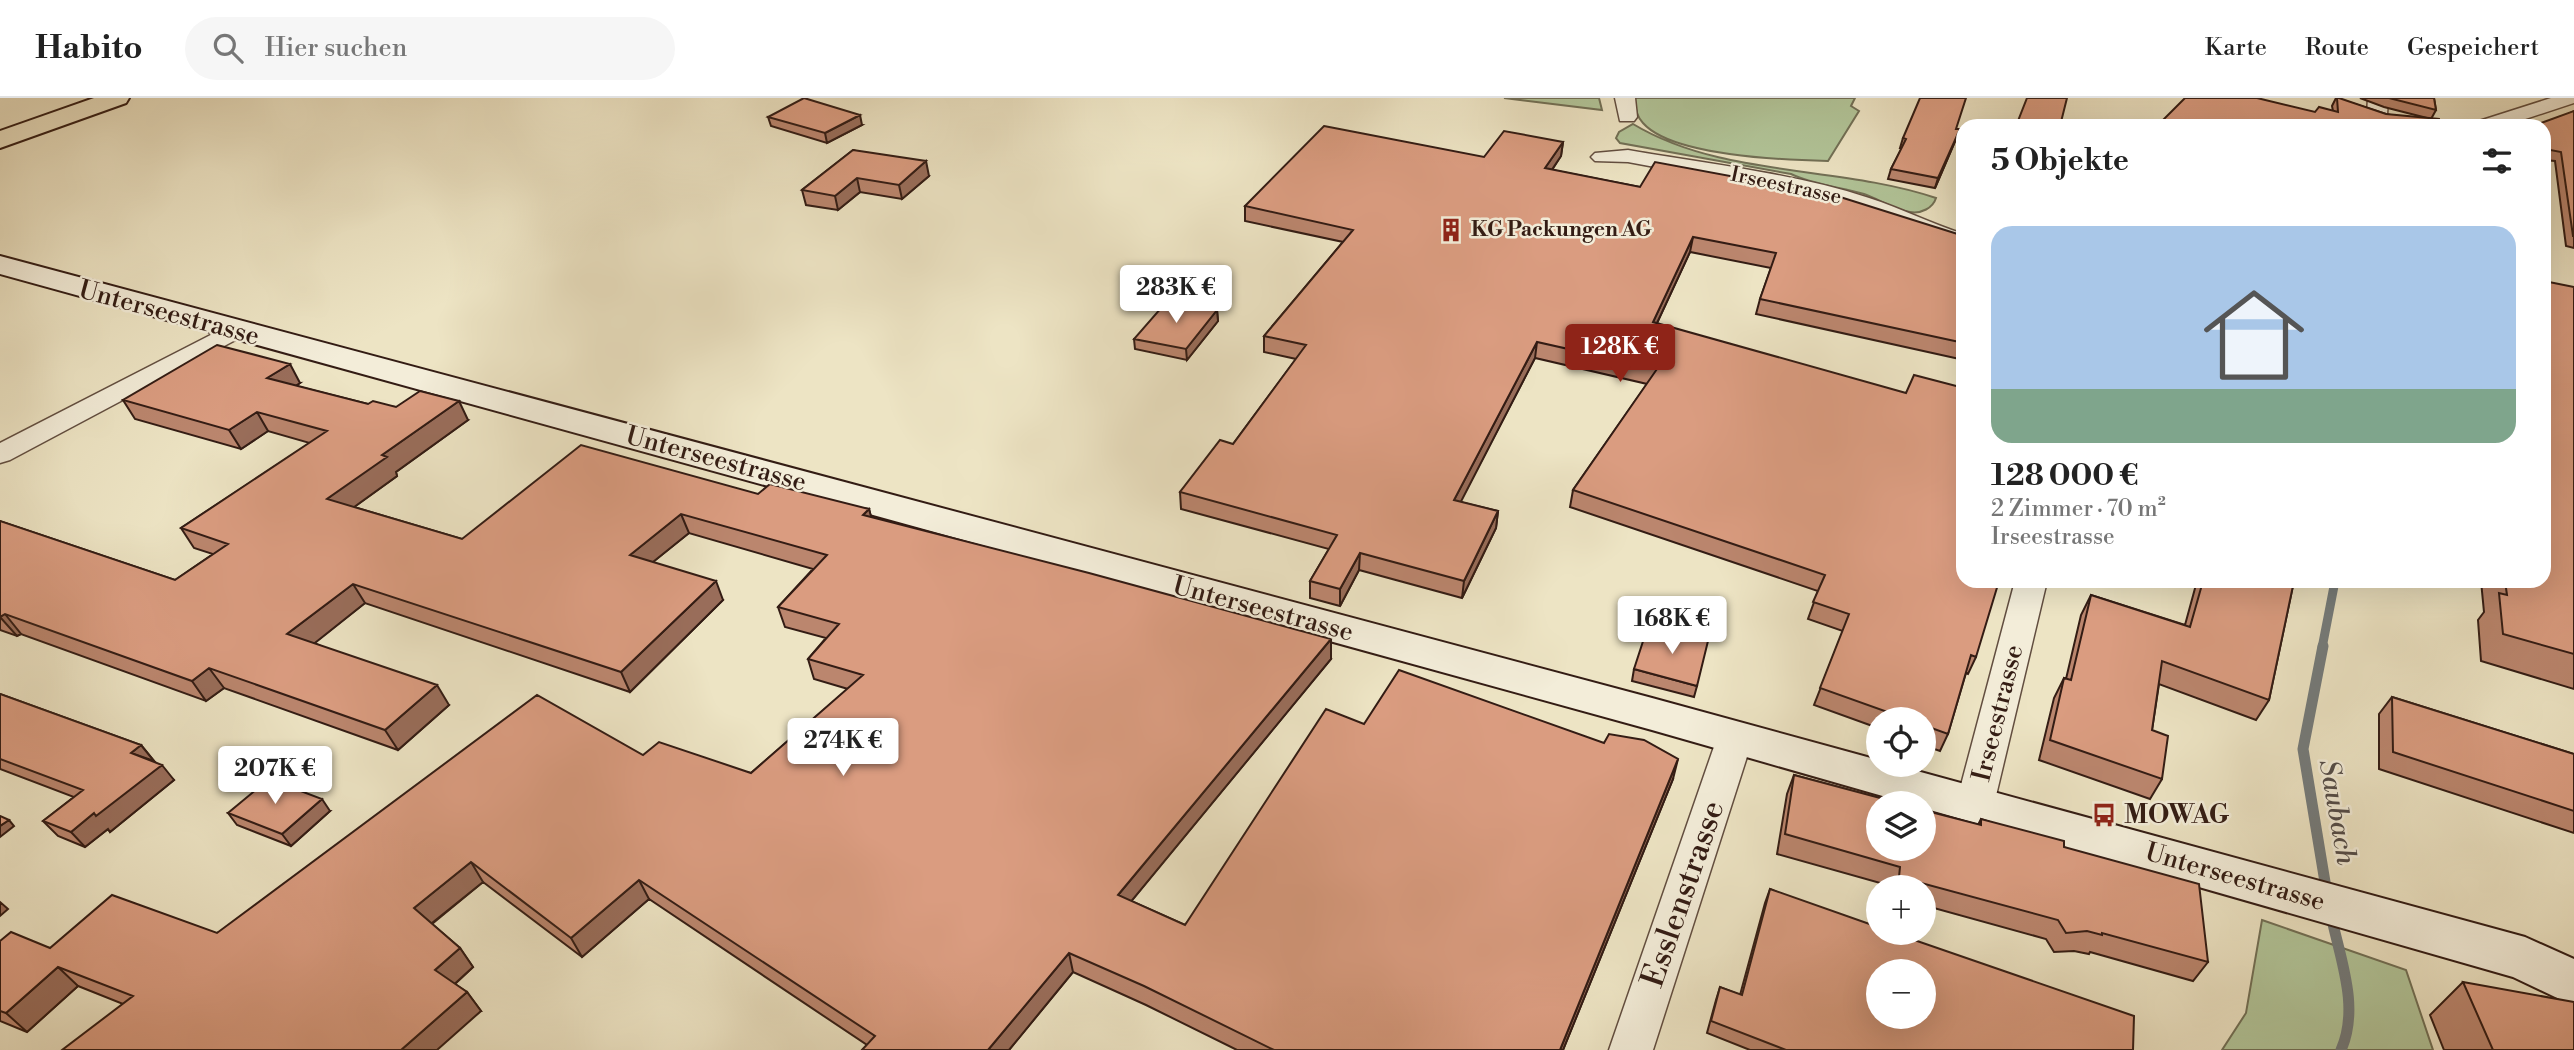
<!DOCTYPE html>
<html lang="de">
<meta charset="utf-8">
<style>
:root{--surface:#fff;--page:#f6f6f6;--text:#222;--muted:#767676;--line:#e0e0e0;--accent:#8f2418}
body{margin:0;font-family:"Libre Bodoni",serif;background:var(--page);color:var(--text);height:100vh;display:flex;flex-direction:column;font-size:26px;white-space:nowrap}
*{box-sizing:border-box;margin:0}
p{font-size:23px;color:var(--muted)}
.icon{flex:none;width:38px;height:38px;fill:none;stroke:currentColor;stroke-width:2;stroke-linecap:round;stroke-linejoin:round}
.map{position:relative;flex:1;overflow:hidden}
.details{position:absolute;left:1956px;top:21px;width:595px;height:469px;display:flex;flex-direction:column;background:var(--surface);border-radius:21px;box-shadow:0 7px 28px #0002}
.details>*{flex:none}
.buttons{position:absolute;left:1866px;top:609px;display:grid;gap:14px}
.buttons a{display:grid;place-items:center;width:70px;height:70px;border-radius:50%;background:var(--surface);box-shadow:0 7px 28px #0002;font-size:35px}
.price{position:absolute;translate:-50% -60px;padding:0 16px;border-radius:7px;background:#fff;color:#222;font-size:23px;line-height:46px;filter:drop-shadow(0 2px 4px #0008)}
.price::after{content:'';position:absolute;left:50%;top:42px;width:21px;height:16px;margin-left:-10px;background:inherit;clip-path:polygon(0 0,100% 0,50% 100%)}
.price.active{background:var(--accent);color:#fff}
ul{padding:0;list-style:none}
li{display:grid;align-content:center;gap:14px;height:371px;padding:0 35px}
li+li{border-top:2px solid var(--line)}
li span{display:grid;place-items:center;height:217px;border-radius:21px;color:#555}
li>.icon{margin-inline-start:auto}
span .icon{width:126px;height:126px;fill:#fffc;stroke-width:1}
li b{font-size:30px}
h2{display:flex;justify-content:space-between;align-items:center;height:84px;padding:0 35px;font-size:30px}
header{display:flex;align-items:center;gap:42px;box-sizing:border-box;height:98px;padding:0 35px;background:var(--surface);border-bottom:2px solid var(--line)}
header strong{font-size:33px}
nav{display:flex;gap:38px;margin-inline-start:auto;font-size:24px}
.search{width:490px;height:63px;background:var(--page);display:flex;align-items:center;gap:18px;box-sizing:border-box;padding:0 24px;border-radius:38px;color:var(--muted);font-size:26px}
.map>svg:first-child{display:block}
.green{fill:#b2c599;stroke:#727056;stroke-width:2}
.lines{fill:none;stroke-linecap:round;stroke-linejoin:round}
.stream-far1{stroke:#747b7b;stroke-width:9}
.stream{stroke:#747b7b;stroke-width:11}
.street-casing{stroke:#624e40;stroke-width:3}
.secondary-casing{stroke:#331c14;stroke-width:4}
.highway-casing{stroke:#331c14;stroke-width:4}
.street{fill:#f3edd9;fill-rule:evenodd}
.secondary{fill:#f3edd9;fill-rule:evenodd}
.highway{fill:#ede4c4;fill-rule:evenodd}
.wall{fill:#bb866e;stroke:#331c14;stroke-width:2}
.shaded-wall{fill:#996d5a;stroke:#331c14;stroke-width:2}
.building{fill:#da9c80;stroke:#331c14;stroke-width:2;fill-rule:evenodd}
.labels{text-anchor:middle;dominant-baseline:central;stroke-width:5;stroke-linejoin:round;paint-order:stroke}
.far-street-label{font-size:21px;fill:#331c14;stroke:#f3edd9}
.far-poi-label{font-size:21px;font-weight:bold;fill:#331c14;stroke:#f3edd9;text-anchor:start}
.street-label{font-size:26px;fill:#331c14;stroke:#f3edd9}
.poi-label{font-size:26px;font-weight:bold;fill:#331c14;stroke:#f3edd9;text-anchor:start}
.water-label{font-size:28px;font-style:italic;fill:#534c48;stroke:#f3edd9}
.near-street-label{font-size:32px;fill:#331c14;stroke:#f3edd9}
</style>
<header>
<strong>Habito</strong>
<div class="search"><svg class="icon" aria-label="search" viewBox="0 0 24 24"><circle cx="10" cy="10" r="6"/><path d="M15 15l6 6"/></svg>Hier suchen</div>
<nav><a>Karte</a><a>Route</a><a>Gespeichert</a></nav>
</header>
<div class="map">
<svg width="2574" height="952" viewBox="0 0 2574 952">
<rect width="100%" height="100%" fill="#ede4c4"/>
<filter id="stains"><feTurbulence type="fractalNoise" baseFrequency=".00286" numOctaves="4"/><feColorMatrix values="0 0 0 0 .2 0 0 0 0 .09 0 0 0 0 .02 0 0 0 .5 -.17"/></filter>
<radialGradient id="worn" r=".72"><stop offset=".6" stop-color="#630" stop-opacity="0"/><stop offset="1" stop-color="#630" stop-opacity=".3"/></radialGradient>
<path class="green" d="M1504,0h95l3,12z
M1634,0h221l-4,8 8,5 -31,50c-43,-1 -156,-5 -185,-38 -7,-7 -7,-15 -9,-25z
M1633,26c90,54 205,41 303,74 -3,10 -15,16 -26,14 -16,-2 -31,-13 -46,-18 -24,-7 -50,-9 -73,-20l-171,-31 -4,-5 3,-6z
M2262,822l144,50 27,80h-211l24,-37z"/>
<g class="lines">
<path class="stream-far1" d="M2322,550l13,-67"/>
<path class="stream" d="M2323,548l-20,103 24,145
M2331,817c9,44 29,92 10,135"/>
<g class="street-casing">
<path id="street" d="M1615,0h20l2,19 -3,4h-14z
M2368,0h20l-1,17 -3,4h-14l-3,-4z
M2551,0h23v5l-70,23h-31l3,-4z
M1628,52c80,14 164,23 241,48 32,10 62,26 95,36v15l-47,-14 -62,-27 -34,-10 -193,-36 -33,-1 -4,-4 4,-4z
M234,225l9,3 4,5 -4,5 -233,124 -10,3v-20z
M2015,483h32l-53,223 -6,10 -13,5 -13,-5 -6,-10z
M1735,627l13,4 5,9 -100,312h-44l108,-312 5,-9z"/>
</g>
<g class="secondary-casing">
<path id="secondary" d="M0,158l1652,442 226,62v5h17l630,172 49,22v47l-61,-29 -590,-169v-5h-16l-255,-73 -1652,-456z"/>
</g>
<g class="highway-casing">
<path id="highway" d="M94,0h35l-3,5 -126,45v-17z"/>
</g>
<use href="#street" class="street"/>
<use href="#secondary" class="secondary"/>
<use href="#highway" class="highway"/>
</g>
<path class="wall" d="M2336,0l50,16 54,12 -125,-14 18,-1 -1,-5z
M2360,0h74l2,12 -5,9 -47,-12z
M2574,13v137l-8,-2 -11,-85 -11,-1v-34z
M768,19l94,8 -35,18 -56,-17z
M1956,31h4l-4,10 -21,49 -47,-9 3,-10 11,-21h-2l3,-10z
M1563,44l-2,14 -9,14 88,17 324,49v124l-208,-46 4,-15 11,-31 -81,-16 -33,71 319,334 -8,17 -2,-1 -18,61 -8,17 -17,-6v-26h-45v9l-64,-23 29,-74 -35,-12 10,-28 -248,-84 3,-17 74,-106 -112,-26 -75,144 38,9 -2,17 -34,70 -103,-28 -19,36 -30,-8v-17l19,-32 -148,-40 -1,-17 53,-48 63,-85 -32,-7v-16l79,-94 -98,-21v-15l239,-49z
M853,52l76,26 -27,23 -42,-7 -22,18 -32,-5 -4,-15z
M2574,189v402l-93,-28 -3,-41 6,-8 -3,-31h63z
M1217,212l1,11 -31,39 -52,-11 -1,-10z
M300,285l-4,3 72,18 28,3 72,13 -72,52 1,4 -43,31 108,32 296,-45 111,15 2,8 460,142 -200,242 54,24 179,-201 309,55 -110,271h-326l-91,-45 -73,-33 -64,78h-147l5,-5 -218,-146 -67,58 -99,-75 -51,42 28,24 13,19 -18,17 12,8 14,19 -358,-7 -45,-18 -51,46 -27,-11v-80l50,7 167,-15 426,-178 108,18 97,-84 -34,-10 -6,-20 18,-21 -41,-11 -7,-20 35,-38 -124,-36 -36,29 70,38 -93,92 -265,-89 -51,40 135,62 -51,45 -174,-62 -18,13 -185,-67 -4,2 -17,-6v-109l175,59 38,-26 -19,-6 -13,-20 129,-85 -42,-12 -27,18 -106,-30 -12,-19z
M2197,483h97l-25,119 -13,20 -97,-36 -7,46 10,49 -12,20 -111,-39 15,-62 10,-20 2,1 15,-64 10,-20 94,30z
M1634,571l63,17 -3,11 -62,-16z
M0,596l141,51 13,16 20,19 -64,52 -2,-3 -23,18 -27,-11 -15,-15 31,-24 -74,-28z
M2392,599l182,57v79l-195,-64v-55z
M1794,677l184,50 3,-6 83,28 144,115 -15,19 -103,-29 -1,2 -15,-3 -20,1 -8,-13 -123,-34v-18h-32v-1l-114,-32 10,-60z
M330,713l-39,35 -54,-21 -9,-12z
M1770,791l363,161h-383l-43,-17 9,-33 4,-13 20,8 25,-92z
M2463,884l111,68h-130l-14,-35z"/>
<path class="shaded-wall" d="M860,17l2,10 -35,18 -2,-10z
M1960,31l-4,10 -21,49 3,-10z
M1563,44l-2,14 -18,27 2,-15z
M926,63l3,15 -27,23 -3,-14z
M857,80l3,14 -22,18 -3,-14z
M1693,139l-3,15 -40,86 3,-16z
M1217,212l1,11 -31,39 -1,-11z
M1537,244l-2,16 -82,159 1,-17z
M290,266l10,19 -22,14 -11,-19z
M459,303l9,19 -72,52 1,4 -58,42 -12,-19 55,-44z
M257,314l11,19 -27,18 -12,-19z
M869,411l5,19 -11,-13z
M1498,413l-2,17 -34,70 2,-17z
M681,416l8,19 -51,41 -8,-19z
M1360,455l-1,17 -19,36v-17z
M716,483l7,19 -93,92 -9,-20z
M353,486l12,19 -64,51 -14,-20z
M5,516l16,20 -4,2 -17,-19z
M1331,541v20l-211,256 -2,-20z
M209,570l15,20 -18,13 -14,-20z
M437,587l12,20 -51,45 -13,-20z
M141,647l13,16 -23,-8z
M1678,661l-5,20 -110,271h-3z
M162,667l12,15 -64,52 -2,-3 -23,18 -14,-15 23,-19z
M322,701l8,12 -39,35 -9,-12z
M9,722l5,6 -14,11v-11z
M471,764l12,20 -56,45 -13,-19z
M639,782l10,19 -67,58 -11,-19z
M0,804l8,7 -8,7z
M460,850l13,19 -24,22 -14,-19z
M1069,855l4,19 -64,78h-21z
M58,869l20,19 -51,46 -21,-19z
M467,894l14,19 -44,39h-36z"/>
<path class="building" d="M804,0l56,17 -35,18 -57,-16z
M1920,0h46l-10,31h4l-22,49 -47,-9 15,-30 -3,-1z
M2027,0h40l-7,28h-44z
M2185,0h72l58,14 4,-5 19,5 -1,-14h2l47,16 53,5 1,7h-283z
M2387,0h47l2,12 -47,-12z
M2574,13v125h-1l-12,-84 -16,-3 -1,-23h-11z
M1324,28l160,31 20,-26 59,11 -18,26 95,19 15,-25 182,34 127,40v107l-204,-44 16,-46 -83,-16 -40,85 253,71 8,-18 50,13v193h35l-23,76 -5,-2 -23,79 -25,-9v-6h-16l-87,-31 29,-74 -36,-12 12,-27 -252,-85 84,-121 -120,-27 -83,158 44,11 -34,70 -104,-28 -20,36 -30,-8 27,-46 -157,-43 40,-52 13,4 73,-99 -42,-9 89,-106 -108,-24z
M853,52l73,11 -27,24 -42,-7 -22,18 -33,-6z
M2544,183l30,6v367l-71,-20 -4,-41 8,2 -2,-14h39z
M1168,202l49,10 -31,39 -52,-10z
M217,247l73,19 -23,14 101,26 5,-3 23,6 24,-16 39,10 -77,54 5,2 -60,42 135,40 119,-94 177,49 12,-10 99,25 -6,6 226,58 242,66 -213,256 67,30 141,-216 38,15 35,-54 205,73 5,-9 35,6 34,19 -118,291h-286l-130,-64 -75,-33 -81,97h-126l13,-14 -236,-156 -68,58 -100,-76 -57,46 46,40 -25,22 32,22 -66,58h-339l71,-54 -75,-29 -52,46 -6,-2v-70l11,-9 39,16 62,-53 105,38 320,-238 106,60 16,-13 92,31 112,-98 -55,-16 31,-35 -61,-17 49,-52 -146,-41 -51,41 86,26 -95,91 -268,-88 -66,50 150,51 -52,45 -176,-62 -17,13 -187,-67 -5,3v-96l175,59 53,-36 -47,-16 146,-97 -70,-19 -28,18 -106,-30z
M2203,483h91l-25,119 -107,-39 -10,69 16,6 -6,43 -112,-39 14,-62 7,2 20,-85 99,32z
M1648,528l60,15 -11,45 -63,-17z
M0,596l141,51 -10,8 31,12 -66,51 -2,-3 -23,19 -28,-11 40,-31 -83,-31z
M2392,599l182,57v57l-181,-59z
M1794,677l105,28h-21v46h45v-39l58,15v-6l83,22v6l135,37 9,78 -106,-29v2l-15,-4 -21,2 -8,-13 -159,-43 1,-10 -115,-33z
M269,681l53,20 -40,35 -54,-21z
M0,718l9,4 -9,6z
M1770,791l108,38v6h16l240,83 -1,34h-347l-75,-29 9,-34 22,8zM1878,873h45v46h-45z
M2463,884l111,20v48h-81z"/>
<defs>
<g id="building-bare" transform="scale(1.89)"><path d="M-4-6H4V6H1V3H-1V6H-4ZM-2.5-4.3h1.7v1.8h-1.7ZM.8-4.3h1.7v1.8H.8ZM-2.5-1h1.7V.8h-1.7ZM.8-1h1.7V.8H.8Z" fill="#8f2418" stroke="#f3edd9" stroke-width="2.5" paint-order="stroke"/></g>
<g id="bus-bare" transform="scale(1.89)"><path d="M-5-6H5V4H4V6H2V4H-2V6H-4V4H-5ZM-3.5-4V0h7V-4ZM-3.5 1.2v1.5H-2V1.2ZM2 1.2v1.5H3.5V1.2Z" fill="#8f2418" stroke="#f3edd9" stroke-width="2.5" paint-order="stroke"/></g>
</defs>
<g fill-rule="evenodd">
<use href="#building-bare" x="1451" y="132"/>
<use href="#bus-bare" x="2104" y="717"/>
</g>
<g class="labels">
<g class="far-street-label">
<text transform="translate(1786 88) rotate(12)">Irseestrasse</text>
</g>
<g class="far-poi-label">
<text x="1471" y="132">KG Packungen AG</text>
</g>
<g class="street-label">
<text transform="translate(169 215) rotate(15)">Unterseestrasse</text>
<text transform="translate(716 361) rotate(15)">Unterseestrasse</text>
<text transform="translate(1263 511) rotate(15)">Unterseestrasse</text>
<text transform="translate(1998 615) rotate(-76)">Irseestrasse</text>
<text transform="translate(2235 779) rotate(16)">Unterseestrasse</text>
</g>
<g class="poi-label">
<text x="2124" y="717">MOWAG</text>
</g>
<g class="water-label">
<text transform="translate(2337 714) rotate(80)">Saubach</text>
</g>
<g class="near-street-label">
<text transform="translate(1683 796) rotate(-71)">Esslenstrasse</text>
</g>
</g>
<rect width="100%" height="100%" filter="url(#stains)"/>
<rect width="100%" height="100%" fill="url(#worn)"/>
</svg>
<div class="buttons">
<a><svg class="icon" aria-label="locate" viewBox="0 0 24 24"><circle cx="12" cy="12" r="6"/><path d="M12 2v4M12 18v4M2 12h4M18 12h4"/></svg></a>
<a><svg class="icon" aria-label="layers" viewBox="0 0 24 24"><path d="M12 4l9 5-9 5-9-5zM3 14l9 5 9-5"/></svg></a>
<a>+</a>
<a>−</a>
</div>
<b class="price" style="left:1176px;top:227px">283K €</b>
<b class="price active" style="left:1620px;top:286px">128K €</b>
<b class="price" style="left:1672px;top:558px">168K €</b>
<b class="price" style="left:843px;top:680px">274K €</b>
<b class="price" style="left:275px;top:708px">207K €</b>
<section class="details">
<h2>5 Objekte<svg class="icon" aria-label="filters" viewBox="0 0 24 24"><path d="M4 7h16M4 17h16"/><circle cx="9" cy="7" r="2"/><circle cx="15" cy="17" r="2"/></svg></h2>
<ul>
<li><span style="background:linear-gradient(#a9c7e8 75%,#7fa58c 0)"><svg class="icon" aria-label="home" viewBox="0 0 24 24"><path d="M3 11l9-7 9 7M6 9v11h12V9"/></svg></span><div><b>128 000 €</b><p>2 Zimmer · 70 m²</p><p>Irseestrasse</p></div></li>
</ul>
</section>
</div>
